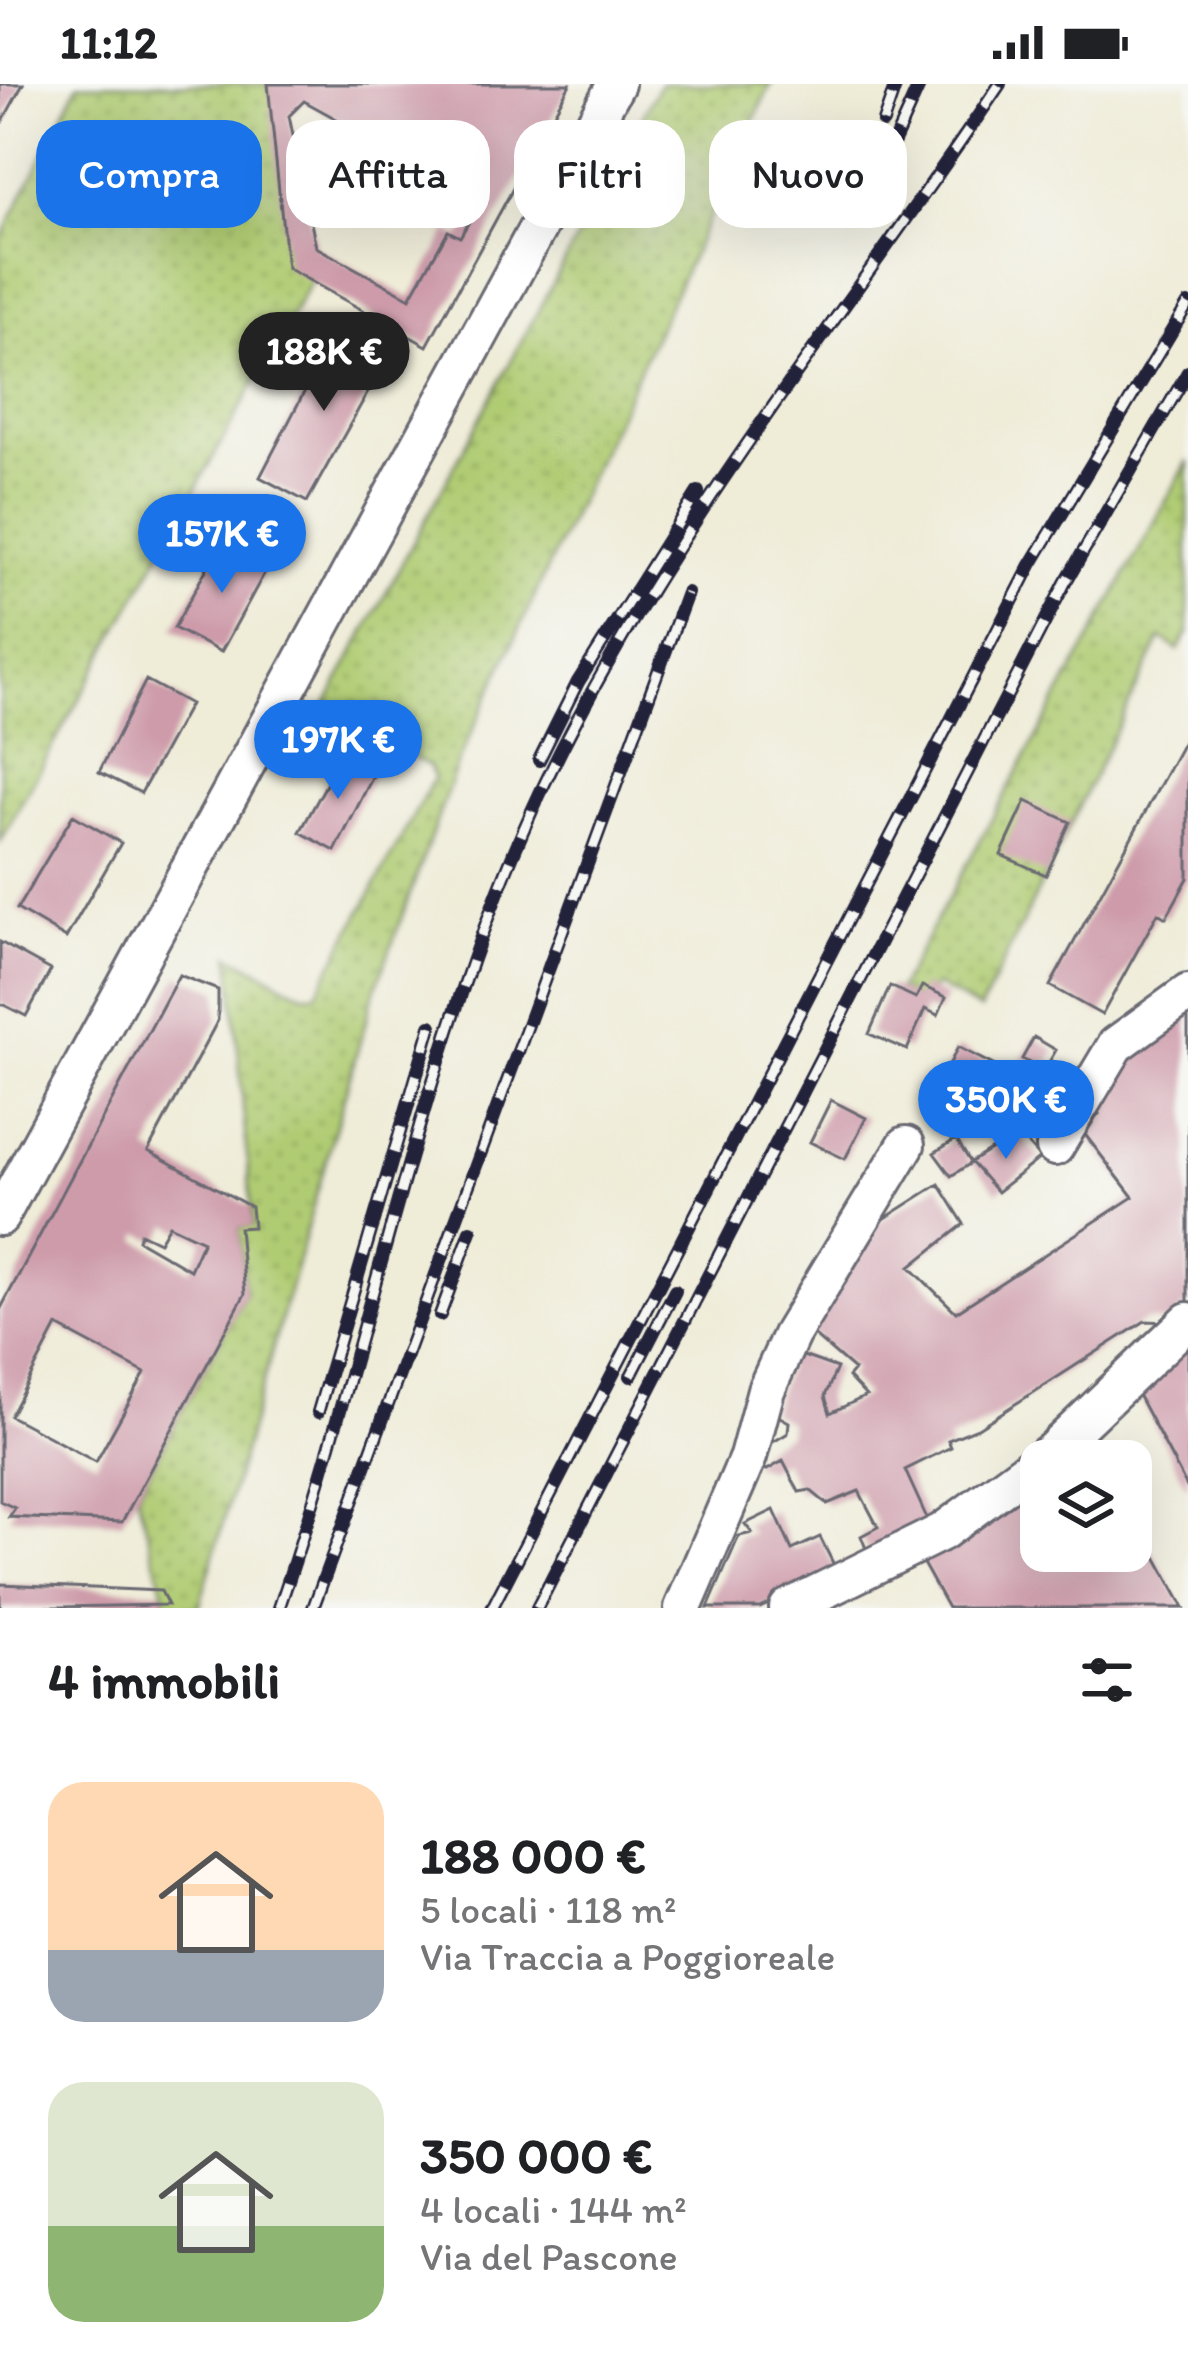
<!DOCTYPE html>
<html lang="it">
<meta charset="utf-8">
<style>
:root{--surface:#fff;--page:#f6f6f6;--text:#202124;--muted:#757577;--accent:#1a73e8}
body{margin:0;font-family:Itim,sans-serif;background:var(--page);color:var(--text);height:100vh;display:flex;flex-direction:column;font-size:45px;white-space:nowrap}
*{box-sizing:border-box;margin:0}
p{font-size:39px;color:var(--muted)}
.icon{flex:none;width:66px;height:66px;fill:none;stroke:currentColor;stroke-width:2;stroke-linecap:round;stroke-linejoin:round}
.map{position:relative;height:1524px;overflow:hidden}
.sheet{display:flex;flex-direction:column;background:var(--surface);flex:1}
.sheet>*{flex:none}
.hud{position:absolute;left:36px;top:36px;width:1116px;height:108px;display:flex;gap:24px}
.fabs{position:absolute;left:1020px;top:1356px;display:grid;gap:24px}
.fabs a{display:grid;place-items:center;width:132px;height:132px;border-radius:24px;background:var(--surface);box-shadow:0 12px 48px #0002;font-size:60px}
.price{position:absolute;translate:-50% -102px;padding:0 27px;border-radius:42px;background:var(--accent);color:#fff;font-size:39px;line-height:78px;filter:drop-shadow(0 3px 6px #0008)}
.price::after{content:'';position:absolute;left:50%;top:72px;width:36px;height:27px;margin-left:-18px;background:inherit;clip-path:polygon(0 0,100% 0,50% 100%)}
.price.on{background:#222;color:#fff}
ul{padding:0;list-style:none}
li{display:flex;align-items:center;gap:36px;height:300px;padding:0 48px}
li span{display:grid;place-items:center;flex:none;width:336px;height:240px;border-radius:36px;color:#555}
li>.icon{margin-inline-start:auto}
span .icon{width:144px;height:144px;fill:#fffc;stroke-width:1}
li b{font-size:51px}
h2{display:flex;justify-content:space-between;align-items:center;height:144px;padding:0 48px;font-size:51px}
.chip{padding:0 42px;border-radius:36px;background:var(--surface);box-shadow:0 12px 48px #0002;font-size:42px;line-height:108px}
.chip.on{background:var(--accent);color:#fff}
.status{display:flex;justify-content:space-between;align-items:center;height:84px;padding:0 60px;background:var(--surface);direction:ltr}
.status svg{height:33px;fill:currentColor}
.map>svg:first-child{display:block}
.grass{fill:url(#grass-dots);stroke:#697757;stroke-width:3}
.building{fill:#ce9baa;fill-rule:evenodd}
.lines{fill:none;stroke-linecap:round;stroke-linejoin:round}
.minor-casing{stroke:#6a6972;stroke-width:42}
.minor{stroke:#fff;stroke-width:36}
.rail-casing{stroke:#22223b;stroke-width:14}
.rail{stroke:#f6f6f2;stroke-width:9;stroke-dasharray:27;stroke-linecap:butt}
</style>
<div class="status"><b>11:12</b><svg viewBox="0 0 49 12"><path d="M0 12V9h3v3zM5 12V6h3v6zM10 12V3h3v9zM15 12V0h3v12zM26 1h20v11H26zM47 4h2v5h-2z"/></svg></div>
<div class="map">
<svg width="1188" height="1524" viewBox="0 0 1188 1524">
<defs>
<pattern id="grass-dots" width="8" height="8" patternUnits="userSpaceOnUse" patternTransform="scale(3)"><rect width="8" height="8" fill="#b0cc73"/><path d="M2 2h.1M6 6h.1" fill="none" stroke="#97af64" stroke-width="1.8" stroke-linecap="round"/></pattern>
</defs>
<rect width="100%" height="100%" fill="#f6f6f2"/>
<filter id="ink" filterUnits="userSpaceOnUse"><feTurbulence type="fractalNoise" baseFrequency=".00833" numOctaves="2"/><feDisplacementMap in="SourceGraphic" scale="24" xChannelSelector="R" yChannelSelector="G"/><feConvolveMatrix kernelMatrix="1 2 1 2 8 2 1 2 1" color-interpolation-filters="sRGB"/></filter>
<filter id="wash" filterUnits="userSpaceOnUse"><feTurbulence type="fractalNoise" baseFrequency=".004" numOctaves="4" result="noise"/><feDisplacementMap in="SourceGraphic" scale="48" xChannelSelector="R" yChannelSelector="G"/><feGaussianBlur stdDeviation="2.7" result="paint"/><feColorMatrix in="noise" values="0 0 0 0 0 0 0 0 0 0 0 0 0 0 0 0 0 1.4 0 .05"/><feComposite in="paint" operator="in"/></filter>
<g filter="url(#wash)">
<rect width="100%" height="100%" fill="#efecd8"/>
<path class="grass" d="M78,0h190l43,197 -311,561v-601z
M660,0h111l-313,678 -86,237 -173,609h-44l12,-4 -30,-109 108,-201 -6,-66 14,-2 -23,-271 73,39h13l118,-216 -5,-12 -106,-56z
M1188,377v172l-10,17 -17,-12 -181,372 -45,-25 -11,17 -26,-12z"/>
<g id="blocks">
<path class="building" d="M0,0h23l-23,42z
M268,0h302l-143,262 -140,-78zM304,17l150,83 -7,22 23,14 -10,17 -12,-6 -38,67 -94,-51 -27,-131z
M338,243l50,29 -81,146 -47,-25z
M223,455l47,24 -49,89 -47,-24z
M146,596l44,24 -49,89 -42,-21z
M1188,650v144l-22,40 -8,-5 -56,102 -52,-29z
M344,668l32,18 -41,81 -35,-19z
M1026,717l44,21 -24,53 -45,-20z
M73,731l48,28 -55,95 -49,-29z
M0,858l51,28 -25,46 -26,-13z
M179,891l39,15v30l-70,131 103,56 2,20 -14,1 6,66 -123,228 -113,-5 6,-9 -15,-7v-191zM169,1141l34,16 -13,29 -52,-30 2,-7 19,9zM57,1242l88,47 -49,89 -86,-46z
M890,902l26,12 6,-12 24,11 -8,18 -13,-6 -18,41 -38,-16z
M1188,931v289l-18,18 -25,-1 -167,107 -30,12 3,7 -46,23 26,57 -64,24 -6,-15 17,-9 -19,-36 -32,13 -17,-14 -11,2 -16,-31 -16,9 -15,-6 11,-16 25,-15 1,-11 -18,-10 21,-60 45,16 -12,28 5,17 36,-17 -18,-19 6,-7 -44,-38 66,-108 63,-40 25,40 -54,43 46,45 177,-115 -53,-69 19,-14 -4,-6 25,-42z
M1034,953l22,13 -12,21 -22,-12z
M958,963l43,22 -27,56 -44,-22z
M831,1016l35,18 -21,41 -35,-17z
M1018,1049l22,25 -43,34 -26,-30z
M956,1055l15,24 -20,13 -17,-23z
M1188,1254v151l-53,-100z
M1088,1349l15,28h-45z
M1041,1393v74h90v-40l53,97h-236l-28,-50 79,-44z
M774,1426l18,40 28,-13 17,34 -77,37h-52l31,-72 13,-3 -7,-9z
M0,1500l161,7 7,14 -168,3z"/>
</g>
</g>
<g filter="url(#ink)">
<use href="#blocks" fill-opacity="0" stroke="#6a6972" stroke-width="3"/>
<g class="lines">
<g class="minor-casing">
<path id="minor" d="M1055,1063l61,-102 72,-52
M0,1133l616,-1133
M683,1524l65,-151 18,-67 25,-55 115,-190
M788,1524l154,-76 110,-81 136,-130"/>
</g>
<use href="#minor" class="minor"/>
<g class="rail-casing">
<path id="rail" d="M883,38l13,-38
M876,97l44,-97
M539,676l39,-78 120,-190
M440,1231l31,-84
M631,1292l44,-85
M318,1328l113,-386
M279,1524c88,-257 136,-527 244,-777 118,-270 314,-504 477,-747
M313,1524l374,-1015
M492,1524l539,-1043 157,-261
M537,1524l528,-1025 123,-211"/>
</g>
<use href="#rail" class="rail"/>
</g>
</g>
</svg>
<div class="fabs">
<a><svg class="icon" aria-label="layers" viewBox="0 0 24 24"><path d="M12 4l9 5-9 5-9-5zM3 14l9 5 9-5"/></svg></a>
</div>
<b class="price on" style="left:324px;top:330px">188K €</b>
<b class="price" style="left:222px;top:512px">157K €</b>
<b class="price" style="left:338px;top:718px">197K €</b>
<b class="price" style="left:1006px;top:1078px">350K €</b>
<div class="hud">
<a class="chip on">Compra</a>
<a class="chip">Affitta</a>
<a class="chip">Filtri</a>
<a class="chip">Nuovo</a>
</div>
</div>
<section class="sheet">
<h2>4 immobili<svg class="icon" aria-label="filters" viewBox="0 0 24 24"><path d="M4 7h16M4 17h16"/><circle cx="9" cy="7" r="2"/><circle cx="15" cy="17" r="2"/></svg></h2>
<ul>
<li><span style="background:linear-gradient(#ffd9b3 70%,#9aa5b1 0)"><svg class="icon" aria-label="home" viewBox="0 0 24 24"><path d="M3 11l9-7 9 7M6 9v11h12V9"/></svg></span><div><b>188 000 €</b><p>5 locali · 118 m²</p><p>Via Traccia a Poggioreale</p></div></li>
<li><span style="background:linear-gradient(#dfe7d0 60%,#8fb573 0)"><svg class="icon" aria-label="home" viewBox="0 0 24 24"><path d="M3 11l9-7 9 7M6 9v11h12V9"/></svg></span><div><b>350 000 €</b><p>4 locali · 144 m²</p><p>Via del Pascone</p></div></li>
</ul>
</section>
